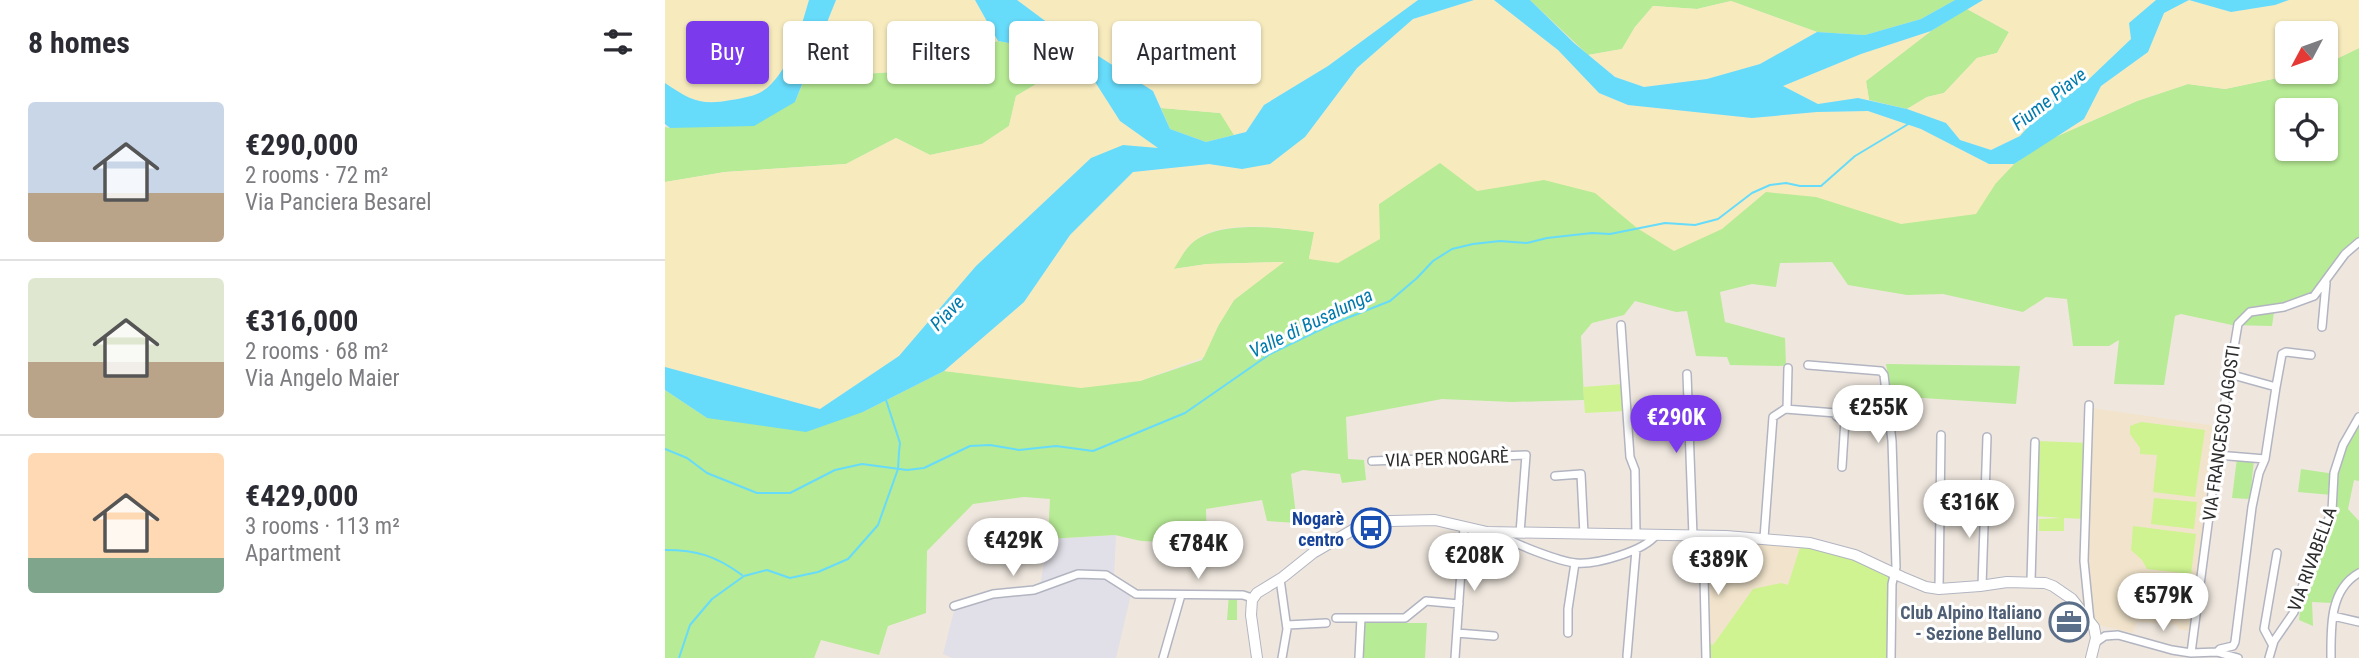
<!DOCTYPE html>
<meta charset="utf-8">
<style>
:root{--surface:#fff;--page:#f2f2f3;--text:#2b2b33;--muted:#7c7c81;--line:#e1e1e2;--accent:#7c3aed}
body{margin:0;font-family:"Roboto Condensed",sans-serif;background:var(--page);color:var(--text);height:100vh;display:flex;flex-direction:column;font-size:26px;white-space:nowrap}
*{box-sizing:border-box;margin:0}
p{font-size:23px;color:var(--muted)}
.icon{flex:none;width:38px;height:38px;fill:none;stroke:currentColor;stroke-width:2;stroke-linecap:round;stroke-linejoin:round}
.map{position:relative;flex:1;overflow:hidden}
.drawer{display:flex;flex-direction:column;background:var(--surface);width:665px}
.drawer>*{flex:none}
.top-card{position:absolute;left:21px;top:21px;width:665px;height:63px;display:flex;gap:14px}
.needle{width:46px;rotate:229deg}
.fabs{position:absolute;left:1610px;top:21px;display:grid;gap:14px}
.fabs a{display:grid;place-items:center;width:63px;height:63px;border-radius:7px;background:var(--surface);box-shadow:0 2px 5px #0004;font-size:35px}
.price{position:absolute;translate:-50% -60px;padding:0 16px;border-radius:24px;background:#fff;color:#222;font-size:23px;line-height:46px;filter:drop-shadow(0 2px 4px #0008)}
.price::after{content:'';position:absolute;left:50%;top:42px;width:21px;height:16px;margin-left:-10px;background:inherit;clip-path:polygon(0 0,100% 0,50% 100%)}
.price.selected{background:var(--accent);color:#fff}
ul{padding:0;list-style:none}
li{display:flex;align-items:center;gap:21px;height:175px;padding:0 28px}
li+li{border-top:2px solid var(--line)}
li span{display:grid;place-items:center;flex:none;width:196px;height:140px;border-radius:7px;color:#555}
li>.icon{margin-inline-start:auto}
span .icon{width:84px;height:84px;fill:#fffc;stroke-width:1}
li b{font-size:30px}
h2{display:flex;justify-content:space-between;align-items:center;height:84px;padding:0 28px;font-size:30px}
.tag{padding:0 24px;border-radius:7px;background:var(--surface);box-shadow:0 2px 5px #0004;font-size:24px;line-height:63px}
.tag.selected{background:var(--accent);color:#fff}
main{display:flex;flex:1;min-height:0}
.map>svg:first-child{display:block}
.industrial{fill:#e1dfe7}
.education{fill:#f2e4cc}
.green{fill:#b7eb95;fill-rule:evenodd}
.sand{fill:#f7ebbe}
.pitch{fill:#cef390}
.water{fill:#67dbfa}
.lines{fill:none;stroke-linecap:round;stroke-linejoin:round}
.stream{stroke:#67dbfa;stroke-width:2}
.street-casing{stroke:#b2b5c1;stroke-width:10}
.secondary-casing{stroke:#b2b5c1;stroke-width:12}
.street{stroke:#fff;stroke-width:7}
.secondary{stroke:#fff;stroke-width:10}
.labels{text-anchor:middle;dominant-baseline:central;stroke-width:6;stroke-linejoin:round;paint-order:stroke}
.street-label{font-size:18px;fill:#2c2c2c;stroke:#fff}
.transit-label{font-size:18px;font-weight:bold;fill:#164399;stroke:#fff;text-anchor:end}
.service-label{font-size:18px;font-weight:bold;fill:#4e5e75;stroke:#fff;text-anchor:end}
.water-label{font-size:19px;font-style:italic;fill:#007aad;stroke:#fff}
</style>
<main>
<section class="drawer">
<h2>8 homes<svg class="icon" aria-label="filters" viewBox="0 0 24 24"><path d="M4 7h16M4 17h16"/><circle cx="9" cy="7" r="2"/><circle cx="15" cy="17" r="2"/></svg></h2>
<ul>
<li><span style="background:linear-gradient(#c9d6e8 65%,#b9a48a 0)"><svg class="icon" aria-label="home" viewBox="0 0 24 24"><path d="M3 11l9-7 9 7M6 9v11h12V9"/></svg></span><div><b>€290,000</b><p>2 rooms · 72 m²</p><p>Via Panciera Besarel</p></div></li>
<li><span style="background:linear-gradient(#dfe7d0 60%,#b9a48a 0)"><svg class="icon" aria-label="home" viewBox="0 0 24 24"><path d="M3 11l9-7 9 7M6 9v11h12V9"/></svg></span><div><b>€316,000</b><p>2 rooms · 68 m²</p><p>Via Angelo Maier</p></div></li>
<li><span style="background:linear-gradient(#ffd9b3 75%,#7fa58c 0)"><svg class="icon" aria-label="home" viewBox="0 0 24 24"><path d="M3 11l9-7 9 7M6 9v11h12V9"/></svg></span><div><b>€429,000</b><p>3 rooms · 113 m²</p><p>Apartment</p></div></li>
</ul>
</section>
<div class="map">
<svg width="1694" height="658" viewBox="0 0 1694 658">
<rect width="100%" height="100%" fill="#efe7de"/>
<path class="industrial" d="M451,535l-2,41 18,14 -16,68h-164l-9,-4 13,-51 84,-17 8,-47z"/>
<path class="education" d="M1427,408l125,18 -26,205 -13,-2 -1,-4 -40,-3 -4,11 -39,-9 -13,-10z
M1037,534l100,7 -16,51 -36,2 -38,52 -6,-6z"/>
<path class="green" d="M865,0h425l-34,19 -56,16 -48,-3 -86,-31 -34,8 -44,-3 -18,21 -13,22 -34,6z
M1302,9l42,23 -12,21 -20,5 -33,35 -17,4 -20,12 -38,-9 -3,-19 65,-50z
M333,41l38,7 34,16 -54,32 -7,30 -27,18 -52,11 -34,-17 -50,26 -121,8 -60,10v-55l5,1 125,-26 19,-45 50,17 42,-3 44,-18z
M1694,48v193l-38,48 -37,19 1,3 -11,1 -2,14 -40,-1 -51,-11 -6,2 -11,69 -50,-1 5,-44 -10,6h-36l-6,-47 -21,-2 -23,15 -80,-18 -36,1 -59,-10 -16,-23 -52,1 -4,24 -24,-3 -32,8 5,30 60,16 1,28 -56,-1 -3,-8 -31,-1 -9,-45 -11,1 -41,-11 -11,14 -32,8 -11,13 3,64 -72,2 -70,-3 -96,18 2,42 16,1 2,20 -24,3 -2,-9 -37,-4 -12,4 6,49 -30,-2 -5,-21 -56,9 1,35 -66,-3 -26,-6 -67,4 2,-40 -26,-2 -51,7 -46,47 -1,62 -38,13 -9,29 -58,-15 -7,18h-149v-268l42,28 156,-6 81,-41 55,6 141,4 62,-21 16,-34 16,-26 49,-38 -76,2 -34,5c6,-8 12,-20 19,-26 28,-24 90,-15 123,-11l-6,26 70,-54 61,-42 556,21 18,-19 39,-26 84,-37 51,-17 37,5 81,-17h20v-8zM1622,110h39v39h-39z
M496,108l60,5 13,22 -28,7 -36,-13z
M1221,364l134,2 -4,38 -124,-8z
M1694,421v60l-5,-1 -6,29 11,12v53l-18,11 -9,18 -20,-1 1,24 -14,-6 2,-19 10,-34 11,-24 10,-48 -34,-3 3,-23 34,5 7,-19z
M1572,458l17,1 -4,40 -18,-1z
M572,593v27h-10l2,-26z
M695,623h67l-2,35h-66z"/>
<path class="sand" d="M0,0h144c-9,30 -18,67 -42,88 -10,8 -24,10 -36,12 -30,6 -41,0 -66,-17z
M171,0h139l23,41 -48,12 -44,18 -42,3 -50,-17z
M352,0h401l-90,66 -64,39 -18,27 -12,3 -14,-22 -59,-5 -8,-17 -97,-62z
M809,0h20l64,50 41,43 29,12 124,13 65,-6 51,-1 53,18 68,35h25l-18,19 -20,31 -75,10 -85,-27 -50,-5 -44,37 -48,22 -37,-23 -42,-35 -51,-13 -67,11 -37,-28 -61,41 1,35 -42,24 -29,-4 5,-27c-34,-4 -93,-14 -121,10 -8,6 -14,19 -19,27l33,-5 77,-2 -50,38 -16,26 -14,31 -64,24 -59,7 -137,-17 80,-69 46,-67 63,-63 76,-8 33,5 63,-32 52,-69 56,-49z
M1318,0h173l-27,23 2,16 -43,41 -27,10 -41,46 -29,14 -31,-10 -14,-17 -39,-14 20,-12 17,-4 33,-35 20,-5 12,-21 -42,-23z
M1524,0l42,12 44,-7 14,-5h70v48l-33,16v-31h-39v39h19l-81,17 -37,-5 -51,17 -84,37 31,-19 17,-33 47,-34 16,-39z
M1066,1l86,31 -57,32 -53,15 -63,8 -28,-10 -28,-22 34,-6 13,-22 18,-21 44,3z
M1266,31l-65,50 3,19 -11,-2 -40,6 -35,-18 78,-32z
M405,64l20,10 30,47 40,27 -69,10 -115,108 -77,90 -79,53 -155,-42v-185l60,-10 121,-8 50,-26 34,17 52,-11 27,-18 7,-30z"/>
<path class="pitch" d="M958,384l2,27 -40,2 -2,-26z
M1476,422l64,8 -10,67 -42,-5 4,-37 -17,-1v-6l-10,-14v-8z
M1372,441l52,2 -4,76 -21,-1v13h-25v-12l23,-1 -27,-2z
M1489,498l43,4 -3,27 -43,-5z
M1468,526l63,8 -5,40 -44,-5 -5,-9 -11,-10z
M1137,541l36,9 55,24 -4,84h-185l2,-18 7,5 40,-56 28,-6 7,2z"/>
<path class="water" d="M144,0h27l-41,102 -41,24 -84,2 -5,-4v-41c25,17 36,23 66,17 12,-2 26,-4 36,-12 24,-21 33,-58 42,-88z
M310,0h42l39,29 97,62 17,38 36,13 40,-10 18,-27 64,-39 90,-66h56l-61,19 -56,49 -52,69 -35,27 -28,5 -33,-5 -76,8 -63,63 -46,67 -80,69 -81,41 -57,20 -99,-14 -42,-28v-23l155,42 79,-53 77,-90 115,-108 32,-13 35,3 -38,-27 -30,-47 -54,-26 -38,-7z
M829,0h36l44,43 41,34 29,10 63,-8 53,-15 57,-32 48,3 56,-16 34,-19h28l-52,31 -70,23 -78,32 35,18 40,-6 49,11 39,14 14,17 31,10 29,-14 41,-46 27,-10 43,-41 -2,-16 27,-23h33l-25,13 -16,39 -47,34 -17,33 -70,45h-25l-68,-35 -53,-18 -51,1 -65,6 -124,-13 -29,-12 -41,-43z
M1524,0h100l-14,5 -44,7z"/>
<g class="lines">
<path class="stream" d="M0,449l22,9 20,15 50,20h33l45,-23 27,-6 45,6 17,-2 46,-22 20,-1 29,5 37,-4 37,5 92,-38 85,-59 62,-30 58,-23 27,-23 16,-17 19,-12 21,-5 27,-3 27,2 20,-5 45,-5 18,1 55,-11 30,2 23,-6 34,-26 18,-8 16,-2 14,3h21l34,-30 55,-33
M0,550c32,0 51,6 77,25
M14,658l11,-33 22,-26 32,-23 23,-6 23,8 28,-6 30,-13 30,-34 20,-56 1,-17 1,-9 -14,-43"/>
<g class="street-casing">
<path id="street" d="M956,325l9,132 5,13 1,64
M1657,327l4,-44
M1143,365l73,6 3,4 8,66 4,126 -4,17 -1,74
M1022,374l6,162
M1611,387l6,-33 4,-2 25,3
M1424,405l-5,156 6,60
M1122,409l1,-41
M1552,455l48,4
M707,461l154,-6 -6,78
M1177,467l3,-48
M890,476l26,-2 3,60
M836,533c7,10 61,29 75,30 20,2 68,-12 80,-28
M1038,536l3,122
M1099,538l9,-121 12,-8 51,4v3l6,4 6,-3 1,-3 -3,-7h-7l-3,6
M615,579l7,50 -5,29
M1366,581l4,-139
M1317,586l5,-149
M1274,589l2,-154
M289,606l39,-12 41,-4 44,-16 28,1 30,19 107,1 9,3
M1668,616l26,6
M671,618h25
M622,625l39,-2
M792,633l37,3
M903,633v-24l7,-46
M1430,643l10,-7 13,-1 54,15 19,3 26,-1 21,6
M1607,644l-8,-15 13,-76
M1552,652l3,-3 13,-3 2,-4 17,-135 7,-34 6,-14 11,-72 -47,-13
M1526,653l30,-228 17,-101 12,-12 34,-5 30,-11 31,-42 14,-12
M962,656l9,-106
M498,658l18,-63
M694,658l2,-40h44l21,-17 33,3
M790,658l9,-131
M1604,658l5,-17 20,-29 14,-43 24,-58 2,-38 9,-28 16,-28
M1666,658c0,-30 -2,-68 28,-85"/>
</g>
<g class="secondary-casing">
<path id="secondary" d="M592,658l-6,-43 1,-15 5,-7 26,-16 30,-24 43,-25 35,-7 44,-1 52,12 239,4 84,7 45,12 47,22 24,10 13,2 41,-3 27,-4 38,1 8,3 19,13 22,28 2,11 -5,20"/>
</g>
<use href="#street" class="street"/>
<use href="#secondary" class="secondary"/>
</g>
<defs>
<g id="bus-ring" transform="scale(2.0125)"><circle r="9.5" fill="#fff" stroke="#1a4fb4" stroke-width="1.5"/><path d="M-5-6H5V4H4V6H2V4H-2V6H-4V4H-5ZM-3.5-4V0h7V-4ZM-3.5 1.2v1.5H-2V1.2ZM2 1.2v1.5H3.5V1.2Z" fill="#1a4fb4"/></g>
<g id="office-ring" transform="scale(2.0125)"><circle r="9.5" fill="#fff" stroke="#5c6f8a" stroke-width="1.5"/><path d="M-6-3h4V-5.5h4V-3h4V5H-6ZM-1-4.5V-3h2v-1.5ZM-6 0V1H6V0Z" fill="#5c6f8a"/></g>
</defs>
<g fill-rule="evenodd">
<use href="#bus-ring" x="706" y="528"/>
<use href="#office-ring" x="1404" y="622"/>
</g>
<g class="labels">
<g class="street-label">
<text transform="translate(1556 433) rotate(-82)">VIA FRANCESCO AGOSTI</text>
<text transform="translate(782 458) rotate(-2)">VIA PER NOGARÈ</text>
<text transform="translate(1647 559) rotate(-70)">VIA RIVABELLA</text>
</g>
<g class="transit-label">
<text x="679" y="518">Nogarè<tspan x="679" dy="21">centro</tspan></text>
</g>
<g class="service-label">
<text x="1377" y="612">Club Alpino Italiano<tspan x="1377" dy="21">- Sezione Belluno</tspan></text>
</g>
<g class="water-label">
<text transform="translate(1384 99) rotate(-38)">Fiume Piave</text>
<text transform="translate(282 313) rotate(-46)">Piave</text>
<text transform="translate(646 323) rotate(-26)">Valle di Busalunga</text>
</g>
</g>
</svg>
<div class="fabs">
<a><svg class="needle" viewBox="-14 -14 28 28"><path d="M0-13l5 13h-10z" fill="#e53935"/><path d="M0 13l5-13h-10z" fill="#7c7c81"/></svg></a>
<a><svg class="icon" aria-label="locate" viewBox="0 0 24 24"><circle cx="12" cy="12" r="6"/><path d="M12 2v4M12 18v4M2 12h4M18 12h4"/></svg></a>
</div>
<b class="price" style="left:1213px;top:445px">€255K</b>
<b class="price selected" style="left:1011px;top:455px">€290K</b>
<b class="price" style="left:1304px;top:540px">€316K</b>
<b class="price" style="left:348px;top:578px">€429K</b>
<b class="price" style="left:533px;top:581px">€784K</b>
<b class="price" style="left:809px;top:593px">€208K</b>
<b class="price" style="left:1053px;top:597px">€389K</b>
<b class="price" style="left:1498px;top:633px">€579K</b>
<div class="top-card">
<a class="tag selected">Buy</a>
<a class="tag">Rent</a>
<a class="tag">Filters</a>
<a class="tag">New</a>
<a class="tag">Apartment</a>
</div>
</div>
</main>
